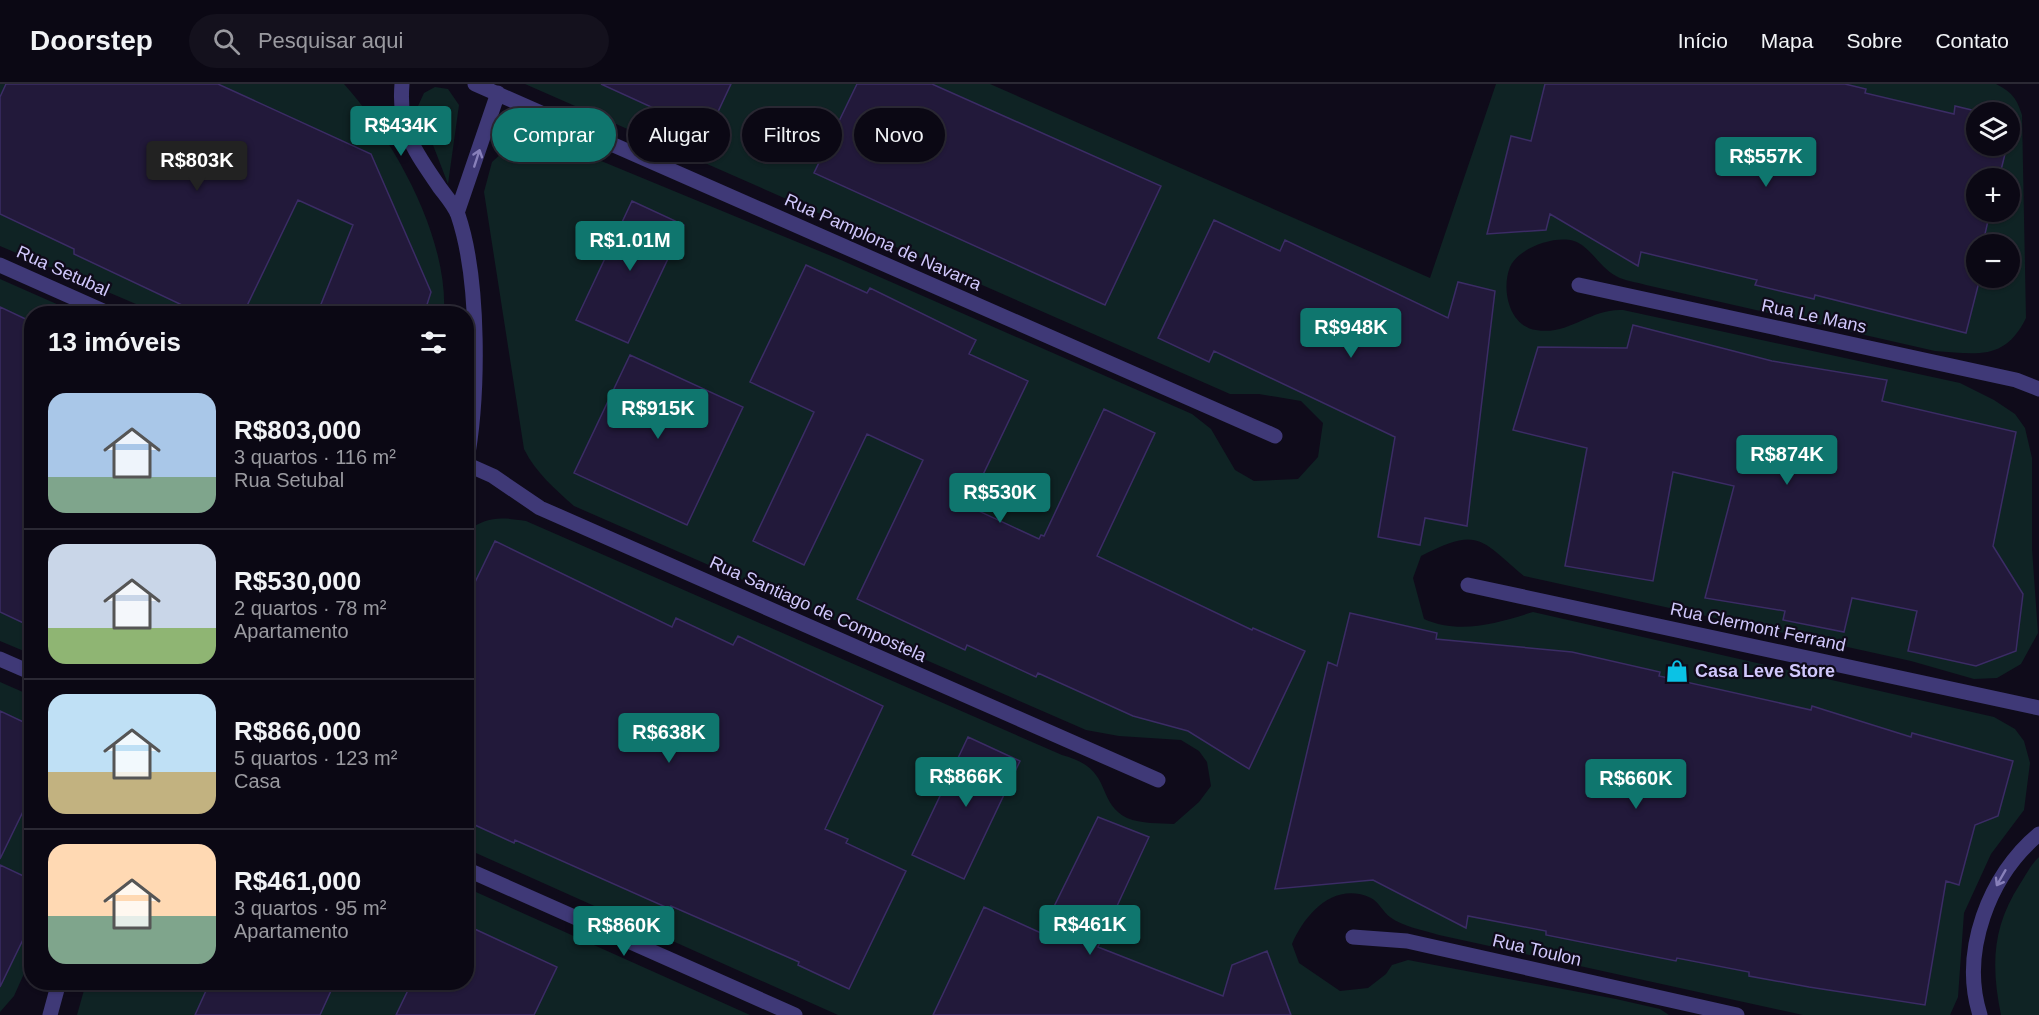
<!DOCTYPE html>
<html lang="pt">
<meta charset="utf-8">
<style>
:root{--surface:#0b0814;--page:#14111d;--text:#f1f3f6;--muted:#9a9aa0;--line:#2b2934;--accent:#0f766e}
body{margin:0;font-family:Arial,sans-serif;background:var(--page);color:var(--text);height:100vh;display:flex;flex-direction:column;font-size:22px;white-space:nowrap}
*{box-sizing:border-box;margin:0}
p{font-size:20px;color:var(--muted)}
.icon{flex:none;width:33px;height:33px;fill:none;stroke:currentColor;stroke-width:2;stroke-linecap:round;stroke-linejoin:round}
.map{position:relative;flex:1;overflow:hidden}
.side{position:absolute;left:24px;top:222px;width:450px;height:684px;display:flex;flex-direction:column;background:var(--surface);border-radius:24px;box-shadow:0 2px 4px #0004,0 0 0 2px var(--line)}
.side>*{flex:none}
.hud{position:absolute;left:492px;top:24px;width:570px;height:54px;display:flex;gap:12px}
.buttons{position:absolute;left:1966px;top:18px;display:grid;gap:12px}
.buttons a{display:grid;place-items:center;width:54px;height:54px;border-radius:50%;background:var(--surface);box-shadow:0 2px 4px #0004,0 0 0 2px var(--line);font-size:30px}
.price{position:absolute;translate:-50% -51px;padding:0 14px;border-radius:6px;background:var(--accent);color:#fff;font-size:20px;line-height:39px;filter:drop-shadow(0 2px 3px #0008)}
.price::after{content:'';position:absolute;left:50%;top:36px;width:18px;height:14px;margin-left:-9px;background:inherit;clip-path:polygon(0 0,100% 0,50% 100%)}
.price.active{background:#222;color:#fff}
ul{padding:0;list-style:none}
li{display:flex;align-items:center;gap:18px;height:150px;padding:0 24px}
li+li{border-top:2px solid var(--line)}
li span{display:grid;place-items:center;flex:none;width:168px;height:120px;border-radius:18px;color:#555}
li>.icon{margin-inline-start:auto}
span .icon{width:72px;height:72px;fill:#fffc;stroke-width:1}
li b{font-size:26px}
h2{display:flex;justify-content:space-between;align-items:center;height:72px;padding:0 24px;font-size:26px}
.tag{padding:0 21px;border-radius:27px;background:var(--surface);box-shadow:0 2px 4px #0004,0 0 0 2px var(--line);font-size:21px;line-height:54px}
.tag.active{background:var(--accent);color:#fff}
header{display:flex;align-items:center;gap:36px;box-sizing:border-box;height:84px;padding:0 30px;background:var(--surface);border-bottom:2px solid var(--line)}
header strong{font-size:28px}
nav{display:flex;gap:33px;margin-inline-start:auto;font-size:21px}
.search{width:420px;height:54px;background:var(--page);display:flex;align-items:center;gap:15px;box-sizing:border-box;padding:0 21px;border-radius:33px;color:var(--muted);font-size:22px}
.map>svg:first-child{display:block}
.green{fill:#0f2324;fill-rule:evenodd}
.building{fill:#22193a;stroke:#3b2c65;stroke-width:1.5}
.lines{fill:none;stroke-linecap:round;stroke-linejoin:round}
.minor{stroke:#3f3977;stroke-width:15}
.oneway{stroke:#8880ba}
.labels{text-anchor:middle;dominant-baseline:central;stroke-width:4.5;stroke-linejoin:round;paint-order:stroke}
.street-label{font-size:18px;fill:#d1c8fc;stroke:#0f0b1a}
.poi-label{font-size:18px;font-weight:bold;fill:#d1c8fc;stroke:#0f0b1a;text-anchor:start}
</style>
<header>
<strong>Doorstep</strong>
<div class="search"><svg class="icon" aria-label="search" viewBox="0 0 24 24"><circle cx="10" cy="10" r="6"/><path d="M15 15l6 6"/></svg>Pesquisar aqui</div>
<nav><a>Início</a><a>Mapa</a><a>Sobre</a><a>Contato</a></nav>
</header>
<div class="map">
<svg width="2039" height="931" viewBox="0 0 2039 931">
<rect width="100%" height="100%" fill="#0f0b1a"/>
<path class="green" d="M0,0h344c50,56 104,152 100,229h-287l-157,-67z
M525,0h465l440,194 66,-194h500c16,8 21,15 26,31l4,203c-21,43 -49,36 -91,33l-289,-66c-9,-3 -22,-4 -30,-9 -16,-8 -26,-30 -42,-35 -19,-6 -56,7 -64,26 -9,22 -1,59 26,63 33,6 54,-22 87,-20l337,73 34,17 21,14 10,14 7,30v91l6,84 -17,31 -24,14 -23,1 -63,-18 -387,-85c-44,-37 -45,-50 -103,-20l-8,22 11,41c36,16 73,4 109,-7l461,105 21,12 9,12 6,22 -6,47 -33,44 -27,59 -6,84 -8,18h-147l-364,-80c-15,-5 -36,-8 -49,-18 -7,-5 -11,-15 -19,-19 -37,-17 -66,16 -79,46l7,19 41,28 28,-3 18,-14 6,-9 16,-5 208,39 44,10 9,6h-831l-371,-166v-318c21,-15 33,-14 59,-10l536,234c53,14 32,46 65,63 14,6 33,5 47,6l25,-22 12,-16 -4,-24 -8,-11 -18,-11 -62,-4 -33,-6 -512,-224c-19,-17 -38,-33 -50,-57l-40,-257 8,-30 22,-20 20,-5h18l25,14 264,109 351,154 19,15 24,41 19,11 44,-2 20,-22 5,-34 -22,-22 -42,-7h-29zM1977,28h33v34h-33zM1977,94h33v34h-33zM1977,160h33v34h-33z
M435,3l13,2 11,16 -11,79 -30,-78 6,-13z
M0,195l77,34 -45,1 -1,340 -31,-13z
M0,598l32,14 -1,262 -17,38 -14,16z
M2039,773v158h-38c-10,-49 -9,-88 19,-131 6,-9 11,-20 19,-27z
M467,804l283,127h-673l9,-32 380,-1z"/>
<path class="building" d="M6,0h212l153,70 60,138 -7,22h-107l36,-89 -55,-25 -55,114h-42l-127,-60v-5l-74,-35v-117z
M601,0h130l-23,49z
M857,0h75l229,102 -56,119 -291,-132z
M1545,0h300l21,5 -1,4 89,21 1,-8 25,6h-3v34h30l-8,32h-22v34h13l-5,22 5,2 -2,8h-11v34h3l-14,55 -151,-38 -1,4 -59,-14 2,-5 -116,-28 -3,14 -88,-52 -4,16 -59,4 24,-98 20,5z
M632,117l52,24 -56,118 -52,-23z
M1214,136l66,31 5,-11 163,78 10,-36 37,9 -28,235 -42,-8 -5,27 -42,-8 17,-100 -181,-86 -5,11 -51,-24z
M806,181l61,28 3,-5 106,52 -7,14 59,27 -60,125 71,33 2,-4 3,1 60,-127 51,24 -58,123 155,74 1,-2 52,23 -56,118 -61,-38 -55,-15 -95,-43 -2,4 -69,-32 -2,5 -108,-51 66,-139 -56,-26 -63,131 -51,-24 61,-129 -64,-30z
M0,223l32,15v305l-32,-15z
M1633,241l139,36 115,19 -5,21 134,31 -23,114 30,48 -7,57 -40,15 -68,-15 9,-40 -65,-13 -8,34 -61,-12 2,-9 -80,-13 29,-112 -61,-14 -20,109 -88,-15 22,-118 -74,-18 25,-83 89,1z
M630,271l113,52 -56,118 -113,-52z
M495,457l177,86 4,-9 57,27 5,-9 145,70 -58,123 23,10 -2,4 60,28 -57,118 -51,-24 1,-3 -128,-56 -1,3 -155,-69 -1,3 -48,-22v-220z
M1350,529l87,20 -1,6 136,13 88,20 -1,4 152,34 1,-4 99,31 1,-4 101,28 -15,55 -23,9 -16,60 -13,-4 -21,124 -116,-18 -60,-11v-4l-72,-14 -1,3 -130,-26v-4l-78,-15 -2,12 -93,-48 -98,9 53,-227 9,4z
M0,627l32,15v67l-32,66z
M968,653l52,24 -56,118 -52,-24z
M1098,733l51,20 -51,110 125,49 9,-31 35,-14 24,64h-358l51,-108 57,26z
M0,781l32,15v41l-32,66z
M466,841l91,42 -23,48h-138l16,-33h54z
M210,898h125l-15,33h-125z"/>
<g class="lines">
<path class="minor" d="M402,0c-4,47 13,67 38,104 6,8 14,17 18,27 22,65 21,182 8,250
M475,0l800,352
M457,129l41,-120
M0,181l110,49
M1579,201l437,95 23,9
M466,380l27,12 47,32 618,272
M1468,501l571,123
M0,575l32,14
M466,785l329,146
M1353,853l54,4 330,74
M50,931l9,-33
M1980,931c-20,-63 9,-140 59,-181"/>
</g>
<defs><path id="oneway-shaft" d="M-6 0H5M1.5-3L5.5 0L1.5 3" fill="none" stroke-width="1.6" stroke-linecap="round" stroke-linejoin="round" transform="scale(1.5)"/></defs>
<g class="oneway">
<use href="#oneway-shaft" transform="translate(477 74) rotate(-72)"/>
<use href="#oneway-shaft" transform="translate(2001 794) rotate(120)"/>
</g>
<defs>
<g id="shop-bare" transform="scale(1.8)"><path d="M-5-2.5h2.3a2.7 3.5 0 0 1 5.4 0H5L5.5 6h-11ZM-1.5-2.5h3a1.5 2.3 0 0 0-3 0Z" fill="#0bc2e5" stroke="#0f0b1a" stroke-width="2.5" paint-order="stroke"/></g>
</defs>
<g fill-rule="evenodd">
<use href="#shop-bare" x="1677" y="587"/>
</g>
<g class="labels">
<g class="street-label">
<text transform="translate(883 158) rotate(24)">Rua Pamplona de Navarra</text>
<text transform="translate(63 187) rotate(24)">Rua Setubal</text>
<text transform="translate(1814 232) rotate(12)">Rua Le Mans</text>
<text transform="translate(818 525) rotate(24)">Rua Santiago de Compostela</text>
<text transform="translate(1758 543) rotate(12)">Rua Clermont Ferrand</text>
<text transform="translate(1537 866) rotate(13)">Rua Toulon</text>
</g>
<g class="poi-label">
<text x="1695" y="587">Casa Leve Store</text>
</g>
</g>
</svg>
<div class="buttons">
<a><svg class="icon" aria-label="layers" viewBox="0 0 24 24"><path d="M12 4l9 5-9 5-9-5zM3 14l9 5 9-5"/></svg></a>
<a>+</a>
<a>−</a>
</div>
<b class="price" style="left:401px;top:73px">R$434K</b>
<b class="price" style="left:1766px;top:104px">R$557K</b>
<b class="price active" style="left:197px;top:108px">R$803K</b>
<b class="price" style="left:630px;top:188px">R$1.01M</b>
<b class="price" style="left:1351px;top:275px">R$948K</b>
<b class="price" style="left:658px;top:356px">R$915K</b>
<b class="price" style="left:1787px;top:402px">R$874K</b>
<b class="price" style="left:1000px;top:440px">R$530K</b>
<b class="price" style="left:669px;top:680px">R$638K</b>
<b class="price" style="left:966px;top:724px">R$866K</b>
<b class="price" style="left:1636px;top:726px">R$660K</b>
<b class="price" style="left:1090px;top:872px">R$461K</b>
<b class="price" style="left:624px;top:873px">R$860K</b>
<div class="hud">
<a class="tag active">Comprar</a>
<a class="tag">Alugar</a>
<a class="tag">Filtros</a>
<a class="tag">Novo</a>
</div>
<section class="side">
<h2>13 imóveis<svg class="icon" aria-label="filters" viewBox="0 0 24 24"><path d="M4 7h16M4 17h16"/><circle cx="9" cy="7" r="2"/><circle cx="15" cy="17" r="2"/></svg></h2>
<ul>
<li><span style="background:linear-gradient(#a9c7e8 70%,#7fa58c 0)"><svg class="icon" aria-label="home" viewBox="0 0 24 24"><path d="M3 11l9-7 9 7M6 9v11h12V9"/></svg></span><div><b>R$803,000</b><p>3 quartos · 116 m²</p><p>Rua Setubal</p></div></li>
<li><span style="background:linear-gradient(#c9d6e8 70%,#8fb573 0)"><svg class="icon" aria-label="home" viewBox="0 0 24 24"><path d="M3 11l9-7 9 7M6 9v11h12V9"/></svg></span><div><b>R$530,000</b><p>2 quartos · 78 m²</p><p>Apartamento</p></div></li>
<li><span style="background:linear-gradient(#bfe0f5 65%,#c2b280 0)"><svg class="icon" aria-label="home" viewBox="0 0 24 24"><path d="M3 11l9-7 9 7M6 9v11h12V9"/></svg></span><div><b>R$866,000</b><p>5 quartos · 123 m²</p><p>Casa</p></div></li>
<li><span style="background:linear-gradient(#ffd9b3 60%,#7fa58c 0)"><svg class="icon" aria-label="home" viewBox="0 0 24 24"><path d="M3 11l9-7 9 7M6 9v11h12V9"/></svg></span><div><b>R$461,000</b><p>3 quartos · 95 m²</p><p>Apartamento</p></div></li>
</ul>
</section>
</div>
